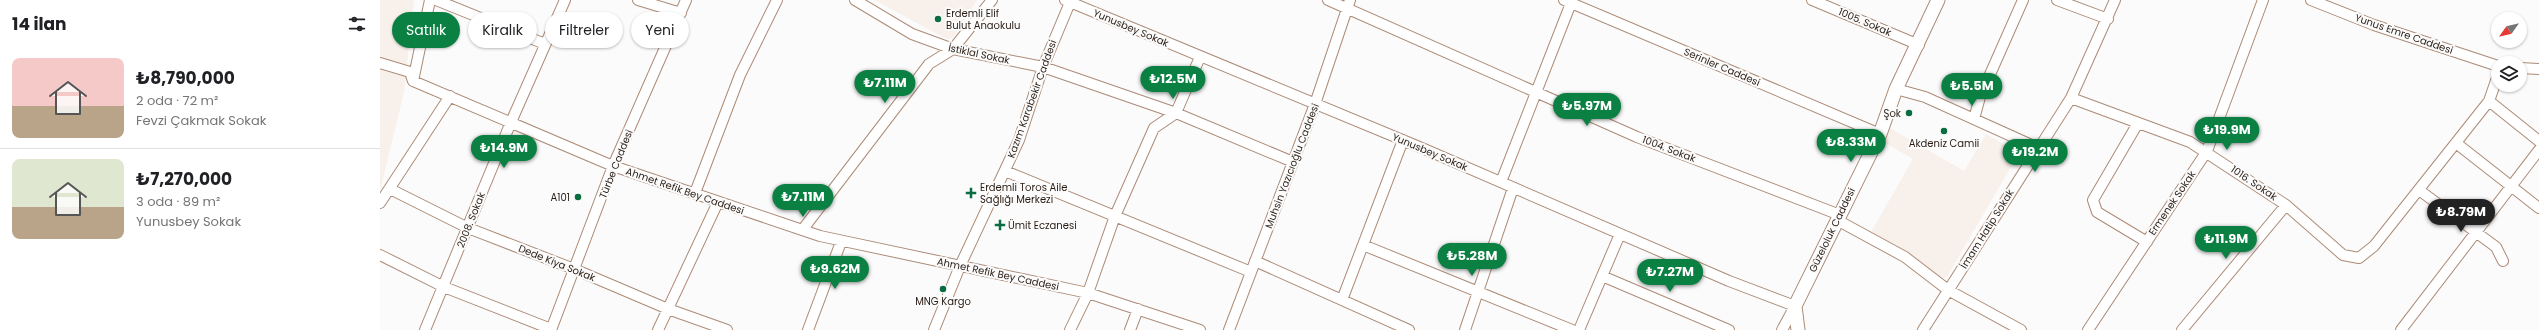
<!DOCTYPE html>
<html lang="tr">
<meta charset="utf-8">
<style>
:root{--surface:#fff;--page:#f6f6f6;--text:#202124;--muted:#757577;--line:#e0e0e0;--accent:#0b8043}
body{margin:0;font-family:Poppins,sans-serif;background:var(--page);color:var(--text);height:100vh;display:flex;flex-direction:column;font-size:15px;white-space:nowrap}
*{box-sizing:border-box;margin:0}
p{font-size:13px;color:var(--muted)}
.icon{flex:none;width:22px;height:22px;fill:none;stroke:currentColor;stroke-width:2;stroke-linecap:round;stroke-linejoin:round}
.map{position:relative;flex:1;overflow:hidden}
.panel{display:flex;flex-direction:column;background:var(--surface);width:380px}
.panel>*{flex:none}
.hud{position:absolute;left:12px;top:12px;width:380px;height:36px;display:flex;gap:8px}
.needle{width:26px;rotate:236deg}
.fabs{position:absolute;left:2111px;top:12px;display:grid;gap:8px}
.fabs a{display:grid;place-items:center;width:36px;height:36px;border-radius:50%;background:var(--surface);box-shadow:0 1px 3px #0004;font-size:20px}
.price{position:absolute;translate:-50% -34px;padding:0 9px;border-radius:14px;background:var(--accent);color:#fff;font-size:13px;line-height:26px;filter:drop-shadow(0 1px 2px #0008)}
.price::after{content:'';position:absolute;left:50%;top:24px;width:12px;height:9px;margin-left:-6px;background:inherit;clip-path:polygon(0 0,100% 0,50% 100%)}
.price.active{background:#222;color:#fff}
ul{padding:0;list-style:none}
li{display:flex;align-items:center;gap:12px;height:100px;padding:0 12px}
li+li{border-top:1px solid var(--line)}
li span{display:grid;place-items:center;flex:none;width:112px;height:80px;border-radius:8px;color:#555}
li>.icon{margin-inline-start:auto}
span .icon{width:48px;height:48px;fill:#fffc;stroke-width:1}
li b{font-size:17px}
h2{display:flex;justify-content:space-between;align-items:center;height:48px;padding:0 12px;font-size:17px}
.pill{padding:0 14px;border-radius:18px;background:var(--surface);box-shadow:0 1px 3px #0004;font-size:14px;line-height:36px}
.pill.active{background:var(--accent);color:#fff}
main{display:flex;flex:1;min-height:0}
.map>svg:first-child{display:block}
.built{fill:#f8f0ea}
.lines{fill:none;stroke-linecap:round;stroke-linejoin:round}
.minor-casing{stroke:#ac8b77;stroke-width:12}
.major-casing{stroke:#ac8b77;stroke-width:15}
.minor{stroke:#fff;stroke-width:10}
.major{stroke:#fff;stroke-width:13}
.poi-dot{fill:#0a6c41;stroke:#fbfbfb;stroke-width:1.5}
.labels{text-anchor:middle;dominant-baseline:central;stroke-width:4;stroke-linejoin:round;paint-order:stroke}
.poi-label{font-size:10px;fill:#291c14;stroke:#fbfbfb;text-anchor:start}
.street-label{font-size:10px;fill:#291c14;stroke:#fbfbfb}
</style>
<main>
<section class="panel">
<h2>14 ilan<svg class="icon" aria-label="filters" viewBox="0 0 24 24"><path d="M4 7h16M4 17h16"/><circle cx="9" cy="7" r="2"/><circle cx="15" cy="17" r="2"/></svg></h2>
<ul>
<li><span style="background:linear-gradient(#f6c9c9 60%,#b9a48a 0)"><svg class="icon" aria-label="home" viewBox="0 0 24 24"><path d="M3 11l9-7 9 7M6 9v11h12V9"/></svg></span><div><b>₺8,790,000</b><p>2 oda · 72 m²</p><p>Fevzi Çakmak Sokak</p></div></li>
<li><span style="background:linear-gradient(#dfe7d0 60%,#b9a48a 0)"><svg class="icon" aria-label="home" viewBox="0 0 24 24"><path d="M3 11l9-7 9 7M6 9v11h12V9"/></svg></span><div><b>₺7,270,000</b><p>3 oda · 89 m²</p><p>Yunusbey Sokak</p></div></li>
</ul>
</section>
<div class="map">
<svg width="2159" height="330" viewBox="0 0 2159 330">
<rect width="100%" height="100%" fill="#fbfbfb"/>
<path class="built" d="M0,0h34l-10,92 -24,99z
M494,0h103l-24,38 -6,1z
M1510,128l74,43 22,-37 33,19 -72,124 -8,2 -71,-42 45,-78 -31,-18z"/>
<g class="lines">
<g class="minor-casing">
<path id="minor" d="M56,0l109,44
M258,0l43,13
M475,0l57,34 41,15 90,18 133,46 117,49
M685,0l357,148 307,133 66,25 -13,24
M948,0l309,137 203,78
M1184,0l316,134
M1432,0l107,45
M1677,0l51,19
M1931,0l63,25 124,41
M0,63l30,9 3,9
M2140,68l19,1
M33,81l200,85 207,70 268,57 112,37
M33,81l17,-81
M1516,89l29,8 113,51
M1691,98l119,44 96,63 57,50 16,3 15,-12 115,-145 9,-26
M2109,101l50,40
M1594,119l6,-22 43,-97
M1758,123l-45,77 4,12 50,30
M2076,143l83,65
M625,171l246,101
M1121,182l70,-179
M10,189l78,39 106,41 94,40 59,21
M2039,190l77,57 7,14
M315,193l45,-118 37,-75
M0,203l70,-107
M1457,220l68,37 43,33 73,40
M423,229l126,-165 24,-15 39,-49
M983,245l209,85
M0,255l64,32 107,42
M875,261l154,69
M1222,276l127,54
M962,300l61,-160
M45,330l86,-208 54,-122
M171,330l62,-164 73,-166
M278,330l60,-128
M428,330l33,-88
M554,330l26,-64 59,-126 24,-73 28,-67
M690,330l18,-37 27,-77 39,-88 22,-15 24,-56
M750,330l8,-21
M849,330l86,-226 35,-104
M1085,330l48,-142
M1199,330l41,-96
M1543,330l148,-232 44,-98
M1708,330l119,-179 56,-151
M1802,330l104,-125
M2021,330l138,-180"/>
</g>
<g class="major-casing">
<path id="major" d="M1418,330l-3,-24 85,-172 16,-45 42,-89"/>
</g>
<use href="#minor" class="minor"/>
<use href="#major" class="major"/>
</g>
<g class="poi-dot">
<circle cx="558" cy="19" r="4"/>
<circle cx="1529" cy="113" r="4"/>
<circle cx="1564" cy="131" r="4"/>
<path d="M589 187h4v4h4v4h-4v4h-4v-4h-4v-4h4z"/>
<circle cx="198" cy="197" r="4"/>
<path d="M618 219h4v4h4v4h-4v4h-4v-4h-4v-4h4z"/>
<circle cx="563" cy="289" r="4"/>
</g>
<g class="labels">
<g class="poi-label">
<text x="566" y="13">Erdemli Elif<tspan x="566" dy="12">Bulut Anaokulu</tspan></text>
<text x="1521" y="113" text-anchor="end">Şok</text>
<text x="1564" y="143" text-anchor="middle">Akdeniz Camii</text>
<text x="600" y="187">Erdemli Toros Aile<tspan x="600" dy="12">Sağlığı Merkezi</tspan></text>
<text x="190" y="197" text-anchor="end">A101</text>
<text x="628" y="225">Ümit Eczanesi</text>
<text x="563" y="301" text-anchor="middle">MNG Kargo</text>
</g>
<g class="street-label">
<text transform="translate(1485 22) rotate(23)">1005. Sokak</text>
<text transform="translate(751 28) rotate(23)">Yunusbey Sokak</text>
<text transform="translate(2024 34) rotate(19)">Yunus Emre Caddesi</text>
<text transform="translate(599 54) rotate(12)">İstiklal Sokak</text>
<text transform="translate(1342 67) rotate(23)">Serinler Caddesi</text>
<text transform="translate(652 99) rotate(-70)">Kazım Karabekir Caddesi</text>
<text transform="translate(1289 149) rotate(21)">1004. Sokak</text>
<text transform="translate(1050 152) rotate(23)">Yunusbey Sokak</text>
<text transform="translate(236 164) rotate(-68)">Türbe Caddesi</text>
<text transform="translate(912 166) rotate(-69)">Muhsin Yazıcıoğlu Caddesi</text>
<text transform="translate(1874 183) rotate(34)">1016. Sokak</text>
<text transform="translate(305 191) rotate(19)">Ahmet Refik Bey Caddesi</text>
<text transform="translate(1792 203) rotate(-56)">Ermenek Sokak</text>
<text transform="translate(91 220) rotate(-68)">2008. Sokak</text>
<text transform="translate(1607 229) rotate(-58)">İmam Hatip Sokak</text>
<text transform="translate(1452 230) rotate(-64)">Güzeloluk Caddesi</text>
<text transform="translate(177 263) rotate(22)">Dede Kiya Sokak</text>
<text transform="translate(618 274) rotate(12)">Ahmet Refik Bey Caddesi</text>
</g>
</g>
</svg>
<div class="fabs">
<a><svg class="needle" viewBox="-14 -14 28 28"><path d="M0-13l5 13h-10z" fill="#e53935"/><path d="M0 13l5-13h-10z" fill="#757577"/></svg></a>
<a><svg class="icon" aria-label="layers" viewBox="0 0 24 24"><path d="M12 4l9 5-9 5-9-5zM3 14l9 5 9-5"/></svg></a>
</div>
<b class="price" style="left:793px;top:100px">₺12.5M</b>
<b class="price" style="left:505px;top:104px">₺7.11M</b>
<b class="price" style="left:1592px;top:107px">₺5.5M</b>
<b class="price" style="left:1207px;top:127px">₺5.97M</b>
<b class="price" style="left:1847px;top:151px">₺19.9M</b>
<b class="price" style="left:1471px;top:163px">₺8.33M</b>
<b class="price" style="left:124px;top:169px">₺14.9M</b>
<b class="price" style="left:1655px;top:173px">₺19.2M</b>
<b class="price" style="left:423px;top:218px">₺7.11M</b>
<b class="price active" style="left:2081px;top:233px">₺8.79M</b>
<b class="price" style="left:1846px;top:260px">₺11.9M</b>
<b class="price" style="left:1092px;top:277px">₺5.28M</b>
<b class="price" style="left:455px;top:290px">₺9.62M</b>
<b class="price" style="left:1290px;top:293px">₺7.27M</b>
<div class="hud">
<a class="pill active">Satılık</a>
<a class="pill">Kiralık</a>
<a class="pill">Filtreler</a>
<a class="pill">Yeni</a>
</div>
</div>
</main>
